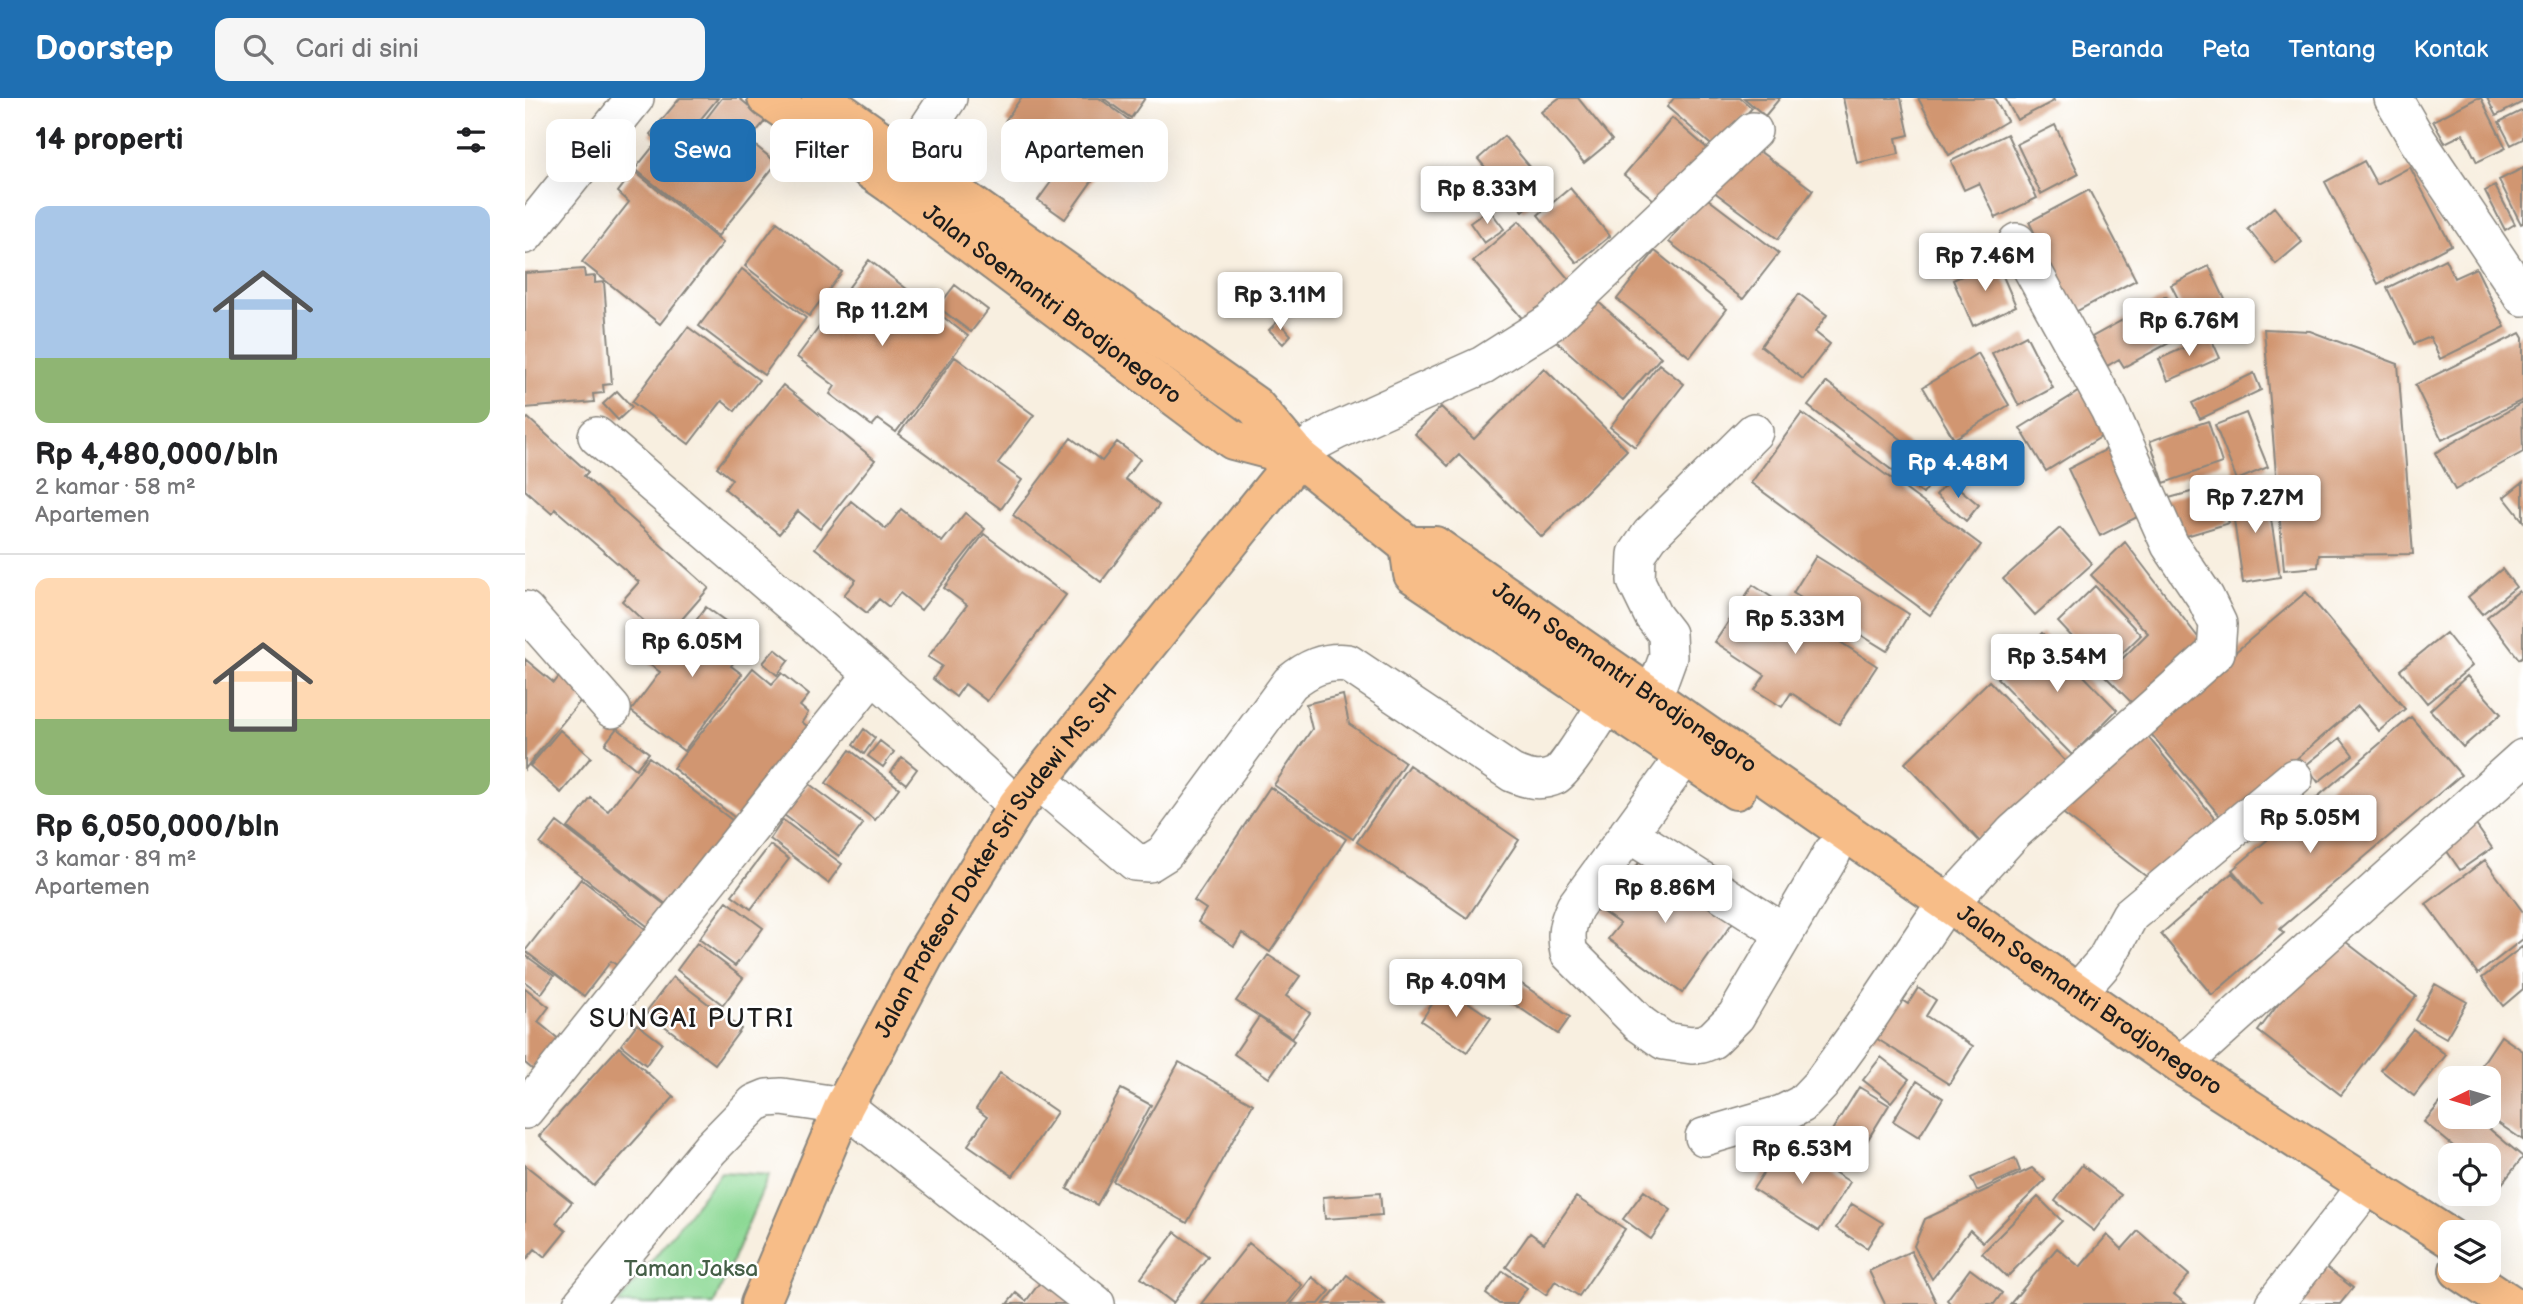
<!DOCTYPE html>
<html lang="id">
<meta charset="utf-8">
<style>
:root{--surface:#fff;--page:#f6f6f6;--text:#202124;--muted:#757577;--line:#e0e0e0;--accent:#1f6fb2}
body{margin:0;font-family:"Balsamiq Sans",sans-serif;background:var(--page);color:var(--text);height:100vh;display:flex;flex-direction:column;font-size:26px;white-space:nowrap}
*{box-sizing:border-box;margin:0}
p{font-size:23px;color:var(--muted)}
.icon{flex:none;width:38px;height:38px;fill:none;stroke:currentColor;stroke-width:2;stroke-linecap:round;stroke-linejoin:round}
.map{position:relative;flex:1;overflow:hidden}
.drawer{display:flex;flex-direction:column;background:var(--surface);width:525px}
.drawer>*{flex:none}
.banner{position:absolute;left:21px;top:21px;width:665px;height:63px;display:flex;gap:14px}
.needle{width:46px;rotate:265deg}
.tools{position:absolute;left:1913px;top:968px;display:grid;gap:14px}
.tools a{display:grid;place-items:center;width:63px;height:63px;border-radius:14px;background:var(--surface);box-shadow:0 7px 28px #0002;font-size:35px}
.price{position:absolute;translate:-50% -60px;padding:0 16px;border-radius:7px;background:#fff;color:#222;font-size:23px;line-height:46px;filter:drop-shadow(0 2px 4px #0008)}
.price::after{content:'';position:absolute;left:50%;top:42px;width:21px;height:16px;margin-left:-10px;background:inherit;clip-path:polygon(0 0,100% 0,50% 100%)}
.price.active{background:var(--accent);color:#fff}
ul{padding:0;list-style:none}
li{display:grid;align-content:center;gap:14px;height:371px;padding:0 35px}
li+li{border-top:2px solid var(--line)}
li span{display:grid;place-items:center;height:217px;border-radius:14px;color:#555}
li>.icon{margin-inline-start:auto}
span .icon{width:126px;height:126px;fill:#fffc;stroke-width:1}
li b{font-size:30px}
h2{display:flex;justify-content:space-between;align-items:center;height:84px;padding:0 35px;font-size:30px}
.tag{padding:0 24px;border-radius:14px;background:var(--surface);box-shadow:0 7px 28px #0002;font-size:24px;line-height:63px}
.tag.active{background:var(--accent);color:#fff}
header{display:flex;align-items:center;gap:42px;box-sizing:border-box;height:98px;padding:0 35px;background:var(--accent);color:#fff}
header strong{font-size:33px}
nav{display:flex;gap:38px;margin-inline-start:auto;font-size:24px}
.search{width:490px;height:63px;background:var(--page);display:flex;align-items:center;gap:18px;box-sizing:border-box;padding:0 24px;border-radius:14px;color:var(--muted);font-size:26px}
main{display:flex;flex:1;min-height:0}
.map>svg:first-child{display:block}
.green{fill:#8dd995;stroke:#547a58;stroke-width:2}
.building{fill:#d19671}
.lines{fill:none;stroke-linecap:round;stroke-linejoin:round}
.minor-casing{stroke:#8a867e;stroke-width:40}
.major-casing{stroke:#8a867e;stroke-width:42}
.minor{stroke:#fff;stroke-width:37}
.major{stroke:#f7bd88;stroke-width:38}
.labels{text-anchor:middle;dominant-baseline:central;stroke-width:5;stroke-linejoin:round;paint-order:stroke}
.street-label{font-size:23px;fill:#1c1c1c;stroke:#fff}
.park-label{font-size:23px;fill:#445e46;stroke:#fff}
.quarter-label{font-size:26px;letter-spacing:2px;fill:#1c1c1c;stroke:#fff}
</style>
<header>
<strong>Doorstep</strong>
<div class="search"><svg class="icon" aria-label="search" viewBox="0 0 24 24"><circle cx="10" cy="10" r="6"/><path d="M15 15l6 6"/></svg>Cari di sini</div>
<nav><a>Beranda</a><a>Peta</a><a>Tentang</a><a>Kontak</a></nav>
</header>
<main>
<section class="drawer">
<h2>14 properti<svg class="icon" aria-label="filters" viewBox="0 0 24 24"><path d="M4 7h16M4 17h16"/><circle cx="9" cy="7" r="2"/><circle cx="15" cy="17" r="2"/></svg></h2>
<ul>
<li><span style="background:linear-gradient(#a9c7e8 70%,#8fb573 0)"><svg class="icon" aria-label="home" viewBox="0 0 24 24"><path d="M3 11l9-7 9 7M6 9v11h12V9"/></svg></span><div><b>Rp 4,480,000/bln</b><p>2 kamar · 58 m²</p><p>Apartemen</p></div></li>
<li><span style="background:linear-gradient(#ffd9b3 65%,#8fb573 0)"><svg class="icon" aria-label="home" viewBox="0 0 24 24"><path d="M3 11l9-7 9 7M6 9v11h12V9"/></svg></span><div><b>Rp 6,050,000/bln</b><p>3 kamar · 89 m²</p><p>Apartemen</p></div></li>
</ul>
</section>
<div class="map">
<svg width="1998" height="1206" viewBox="0 0 1998 1206">
<rect width="100%" height="100%" fill="#fff"/>
<filter id="ink" filterUnits="userSpaceOnUse"><feTurbulence type="fractalNoise" baseFrequency=".0143" numOctaves="2"/><feDisplacementMap in="SourceGraphic" scale="14" xChannelSelector="R" yChannelSelector="G"/><feConvolveMatrix kernelMatrix="1 2 1 2 8 2 1 2 1" color-interpolation-filters="sRGB"/></filter>
<filter id="wash" filterUnits="userSpaceOnUse"><feTurbulence type="fractalNoise" baseFrequency=".00686" numOctaves="4" result="noise"/><feDisplacementMap in="SourceGraphic" scale="28" xChannelSelector="R" yChannelSelector="G"/><feGaussianBlur stdDeviation="1.57" result="paint"/><feColorMatrix in="noise" values="0 0 0 0 0 0 0 0 0 0 0 0 0 0 0 0 0 1.4 0 .05"/><feComposite in="paint" operator="in"/></filter>
<g filter="url(#wash)">
<rect width="100%" height="100%" fill="#f8efe0"/>
<path class="green" d="M196,1074l48,3 -55,129h-96z"/>
<g id="blocks">
<path class="building" d="M155,0h38l-45,55 -23,-19z
M197,0h17l27,22 -28,34 -36,-30z
M496,0h78l34,25 -68,96 -27,-19 26,-36 -59,-43z
M578,0h42l-14,20z
M1034,0h19l34,42 -28,23 -43,-51z
M1149,0h66l12,10 -36,41 -49,-42z
M1219,0h36l-15,18z
M1318,0h58l8,37 -13,3 3,16 -42,9z
M1393,0h76l13,23 -58,34z
M1480,0h48l1,3 -37,19z
M1952,0h4l25,50 -29,14 -14,-28 -18,9 -12,-22z
M1962,0h36v4l-27,14z
M1998,12v29l-12,6 -12,-23z
M1147,20l43,37 -54,51 -37,-31z
M174,27l39,32 13,-15 26,21 -59,73 -83,-67 21,-26 18,15z
M1530,27l24,49 -38,20 -24,-50z
M1482,36l30,64 -41,20 -17,-35 -15,7 -13,-29z
M979,38l44,52 -25,23 -45,-52z
M1223,45l65,47 -35,49 -65,-48z
M1839,63l13,24 33,-18 41,78 -73,39 -53,-102z
M1998,70v55l-2,1 -22,-44z
M109,73l89,72 -63,81 -78,-62 47,-60 -11,-10z
M1970,88l20,38 -10,6 -20,-39z
M1045,90l40,48 -33,27 -39,-48z
M1564,92l47,90 -70,37 -32,-59 10,-6 -15,-30z
M1179,98l75,57 -36,46 -74,-57z
M1749,109l28,35 -26,22 -28,-35z
M964,111l15,20 -20,14 -14,-20z
M994,123l59,69 -46,40 -59,-69z
M252,124l65,50 -33,44 -64,-50z
M1130,153l72,58 -37,48 -73,-58z
M1920,161l9,19 22,-10 29,59 -65,32 -10,-22 -16,7 -27,-56z
M344,162l99,76 -72,96 -18,-13 -6,7 -42,-32 5,-8 -38,-29z
M1471,162l20,46 -43,20 -20,-46z
M1684,168l23,48 -37,18 -24,-47z
M59,171l1,8 10,-1v7l9,-1 8,102 -9,1 1,8 -11,1 1,8 -69,6v-135z
M217,171l64,49 -42,57 -65,-49z
M430,187l33,25 -17,22 -33,-25z
M1062,194l74,65 -38,43 -74,-65z
M1274,196l28,21 -12,17 15,12 -27,35 -42,-33z
M1641,198l20,38 -62,33 -5,-8 -12,7 -15,-29z
M753,223l13,14 -8,9 -14,-14z
M163,229l71,53 -24,31 -13,-10 -33,43 -57,-42z
M1739,231l46,2 88,33 15,190 -94,1 -1,12 -34,3z
M1995,235l3,5v62l-81,40 -27,-55z
M1501,237l27,53 -34,18 -27,-53z
M1685,238l10,22 -52,23 -9,-22z
M1453,255l31,52 -55,34 -31,-52z
M430,259l79,58 -36,48 24,17 -21,29 -102,-75z
M1134,266l25,20 -49,63 -25,-20z
M1019,270l83,82 -85,87 -83,-82 -11,11 -33,-32 26,-27 33,32z
M1729,275l7,17 -61,29 -8,-16z
M1302,284l114,88 -18,24 -115,-88z
M258,287l92,75 -55,69 -22,-18 -19,23 -54,-45 7,-10 -15,-12z
M1561,289l26,43 -66,41 -26,-43z
M92,293l15,16 -14,13 -15,-16z
M1997,305l1,49 -68,38 -20,-37z
M1277,315l179,132 -51,70 -179,-132z
M1721,315l22,54 -31,13 -22,-55z
M3,320l60,54 -4,4 125,112 -60,69 -18,-17 15,-17 -24,-22 17,-19 -84,-73 -3,5 -27,-24v-69z
M1683,323l14,42 -58,20 -14,-42z
M546,340l31,23 15,-19 23,17 -15,20 34,26 -58,77 -88,-67z
M1584,350l32,67 -41,21 -32,-67z
M1424,382l30,25 -13,16 -30,-26z
M1998,384v39l-19,-24z
M1691,387l13,38 -56,17 -11,-40z
M1741,389l14,90 -37,6 -13,-91z
M326,403l35,28 15,-20 41,33 23,-29 20,16 -64,81 -21,-17 -11,14 -10,-8 -12,14 -23,-18 12,-15 -41,-32z
M1535,430l32,36 -57,51 -32,-36z
M459,436l82,61 -79,106 -22,-17 -9,13 -23,-18 9,-13 -14,-9 39,-52 -23,-17z
M1600,444l82,107 -70,59 -32,-32 43,-43 -57,-58z
M1291,458l93,58 -22,37 -94,-58z
M1977,471l14,18 -34,27 -14,-17z
M1228,487l124,81 -38,58 -48,-31 -9,14 -27,-17 10,-15 -50,-33z
M1570,488l46,49 -37,36 -46,-49z
M1994,493l4,5v60l-4,3 -32,-42z
M1781,494l99,117 -26,22 -21,-25 -134,115 -78,-93z
M181,509l44,32 -19,27 11,8 -58,77 -53,-40 29,-39 -11,-8 20,-26 9,7z
M1517,535l75,77 -45,45 -75,-77z
M1921,535l26,33 -45,37 -27,-33z
M250,551l14,11 -12,15 -14,-12z
M0,561l29,24 7,-9 25,20 -61,75z
M228,570l19,16 10,-11 27,22 -9,11 8,7 -6,9 15,12 -73,91 -71,-57z
M1942,578l34,38 -38,33 -33,-37z
M1464,583l80,84 -84,82 -80,-84z
M818,597l6,29 56,38 -52,77 -79,-54 38,-56 -6,-25z
M1886,619l50,58 -181,154 4,4 -72,62 -51,-61 71,-61 30,32 -30,-35z
M92,630l32,25 -13,16 -31,-25z
M339,631l11,9 -11,16 -11,-9z
M35,632l31,27 -30,36 -31,-27z
M1619,634l75,91 -68,57 -95,-72z
M1815,640l13,17 -35,27 -12,-17z
M355,643l14,11 -11,15 -15,-11z
M325,652l49,38 -24,32 -49,-37z
M124,659l92,70 -65,85 -108,-84 23,-30 17,13z
M377,659l15,12 -11,15 -15,-12z
M884,667l110,75 -52,78 -110,-76z
M283,685l55,41 -24,32 -55,-41z
M745,689l76,52 -76,113 -28,-19 -8,13 -36,-24 8,-13 -12,-8z
M258,722l59,44 -14,19 -58,-44z
M32,724l111,85 -17,22 -111,-85z
M1949,724l18,26 -32,22 -18,-26z
M245,747l19,14 -38,50 -19,-14z
M1119,758l89,66 -51,71 -74,-54 12,-15 -17,-12z
M1960,762l38,52v27l-45,35 -52,-70z
M56,781l72,56 -28,36 -14,-10 -27,35 -59,-45z
M202,803l36,27 -28,38 -36,-27z
M1808,834l83,64 -75,99 -83,-64z
M172,845l46,35 -20,27 -46,-35z
M1998,848v43l-20,17 -21,-28z
M0,857l29,21 -13,18 -16,-12z
M743,857l32,21 -14,20 24,17 -18,25 -56,-37z
M148,879l68,52 -26,35 -69,-52z
M988,880l57,39 -12,17 -57,-39z
M1910,886l32,18 -21,36 -31,-18z
M919,888l47,32 -24,34 -46,-31z
M0,890l24,19 -11,15 23,19 -24,32 -12,-10z
M1393,890l18,12 -10,16 47,30 -24,38 -86,-54 25,-39 20,13z
M734,919l35,24 -25,37 -35,-24z
M112,926l25,19 -16,22 -25,-20z
M1888,931l33,26 -32,41 -33,-26z
M1976,938l22,15v89l-34,-23v-39h-16z
M94,949l55,50 -80,89 -55,-50z
M1356,959l28,22 -18,23 -28,-22z
M654,964l74,42 -66,119 -74,-42z
M475,975l57,39 -44,64 -45,-31 19,-28 -11,-8z
M1392,983l26,17 -24,39 -26,-16z
M1334,989l30,18 -38,62 -30,-19z
M596,991l30,16 -54,100 -30,-16z
M1922,997l3,2v19h24l49,41 -22,28 -12,-10v-20h-25l-40,-33z
M1259,1043l66,41 -31,49 -66,-42z
M1490,1060l5,13 -43,20 -6,-13z
M0,1067l47,37 -16,21 10,8 -21,26 -10,-8 -10,12z
M1557,1067l39,30 -27,36 -39,-30z
M1507,1070l13,12 -62,62 -13,-12 -38,49 -18,-33 11,-27z
M1119,1093l27,19 -20,29 -28,-20z
M855,1095l2,22 -57,4 -2,-22z
M1051,1099l49,32 -46,67 -24,-15 -9,14 -40,-28 24,-34 14,10z
M1513,1099l24,24 -55,56 -25,-24z
M1327,1106l31,19 -16,25 -31,-20z
M1613,1133l51,44 -15,19 12,10h-176l47,-56 23,19 27,-32 15,14z
M650,1134l33,24 -35,47 -32,-25z
M724,1145l53,42 -15,19h-86z
M1386,1153l26,53h-52l-16,-33z
M1792,1162l36,28 -13,16h-39l-11,-9z
M1445,1171l32,24 -8,11h-43l-4,-4z
M978,1173l24,17 -11,16h-17l-13,-10z
M822,1177l37,29h-60z
M519,1179l29,27h-66l9,-11 10,8z
M787,1179l18,14 -11,13h-28z"/>
</g>
</g>
<g filter="url(#ink)">
<use href="#blocks" fill-opacity="0" stroke="#8a867e" stroke-width="2"/>
<g class="lines">
<g class="minor-casing">
<path id="minor" d="M1868,0l25,43 105,156
M366,86l57,-86
M0,137l110,-137
M72,338l276,238 144,132
M773,359l17,-15 21,-11 147,-66 68,-43 202,-191
M0,512l87,99
M1128,600l15,-41 -1,-23 -14,-18 -17,-35 1,-27 13,-19 104,-103
M1160,658l-110,151c-8,17 -10,28 -6,46l71,71 24,17 28,4 10,-1 10,-4 24,-24 96,-163
M513,682l97,82 14,1 16,-10 125,-170c17,-14 34,-23 58,-20l164,110c14,6 28,10 43,3 11,-5 43,-59 52,-72
M1103,735l156,100
M1424,805l65,-71 202,-180 2,-28 -13,-27 -35,-52 -61,-136 -92,-167
M1553,894l27,-31 25,-46 164,-137
M1656,967l342,-307
M0,1012l348,-436
M1179,1039l78,-23 20,-10 19,-20 42,-58 71,-106
M57,1206l128,-155 45,-46 12,-5 15,-1 62,9 252,198
M1749,1206l81,-103"/>
</g>
<g class="major-casing">
<g id="major">
<path id="s1" d="M242,0l124,86 342,256 65,17"/>
<path id="s2" d="M296,0l434,308 43,51 111,89h26l746,519 269,173"/>
<path d="M884,448l4,28 323,216"/>
<path d="M1934,1172l51,34"/>
<path id="s3" d="M235,1206l84,-198 80,-150 93,-150 281,-349"/>
</g>
</g>
<use href="#minor" class="minor"/>
<use href="#major" class="major"/>
</g>
</g>
<g class="labels">
<g class="street-label">
<text stroke="none"><textPath href="#s1" startOffset="352">Jalan Soemantri Brodjonegoro</textPath></text>
<text stroke="none"><textPath href="#s2" startOffset="998">Jalan Soemantri Brodjonegoro</textPath></text>
<text stroke="none"><textPath href="#s3" startOffset="504">Jalan Profesor Dokter Sri Sudewi MS. SH</textPath></text>
<text stroke="none"><textPath href="#s2" startOffset="1564">Jalan Soemantri Brodjonegoro</textPath></text>
</g>
<g class="park-label">
<text x="166" y="1171">Taman Jaksa</text>
</g>
<g class="quarter-label">
<text x="167" y="921">SUNGAI PUTRI</text>
</g>
</g>
</svg>
<div class="tools">
<a><svg class="needle" viewBox="-14 -14 28 28"><path d="M0-13l5 13h-10z" fill="#e53935"/><path d="M0 13l5-13h-10z" fill="#757577"/></svg></a>
<a><svg class="icon" aria-label="locate" viewBox="0 0 24 24"><circle cx="12" cy="12" r="6"/><path d="M12 2v4M12 18v4M2 12h4M18 12h4"/></svg></a>
<a><svg class="icon" aria-label="layers" viewBox="0 0 24 24"><path d="M12 4l9 5-9 5-9-5zM3 14l9 5 9-5"/></svg></a>
</div>
<b class="price" style="left:962px;top:128px">Rp 8.33M</b>
<b class="price" style="left:1460px;top:195px">Rp 7.46M</b>
<b class="price" style="left:755px;top:234px">Rp 3.11M</b>
<b class="price" style="left:357px;top:250px">Rp 11.2M</b>
<b class="price" style="left:1664px;top:260px">Rp 6.76M</b>
<b class="price active" style="left:1433px;top:402px">Rp 4.48M</b>
<b class="price" style="left:1730px;top:437px">Rp 7.27M</b>
<b class="price" style="left:1270px;top:558px">Rp 5.33M</b>
<b class="price" style="left:167px;top:581px">Rp 6.05M</b>
<b class="price" style="left:1532px;top:596px">Rp 3.54M</b>
<b class="price" style="left:1785px;top:757px">Rp 5.05M</b>
<b class="price" style="left:1140px;top:827px">Rp 8.86M</b>
<b class="price" style="left:931px;top:921px">Rp 4.09M</b>
<b class="price" style="left:1277px;top:1088px">Rp 6.53M</b>
<div class="banner">
<a class="tag">Beli</a>
<a class="tag active">Sewa</a>
<a class="tag">Filter</a>
<a class="tag">Baru</a>
<a class="tag">Apartemen</a>
</div>
</div>
</main>
